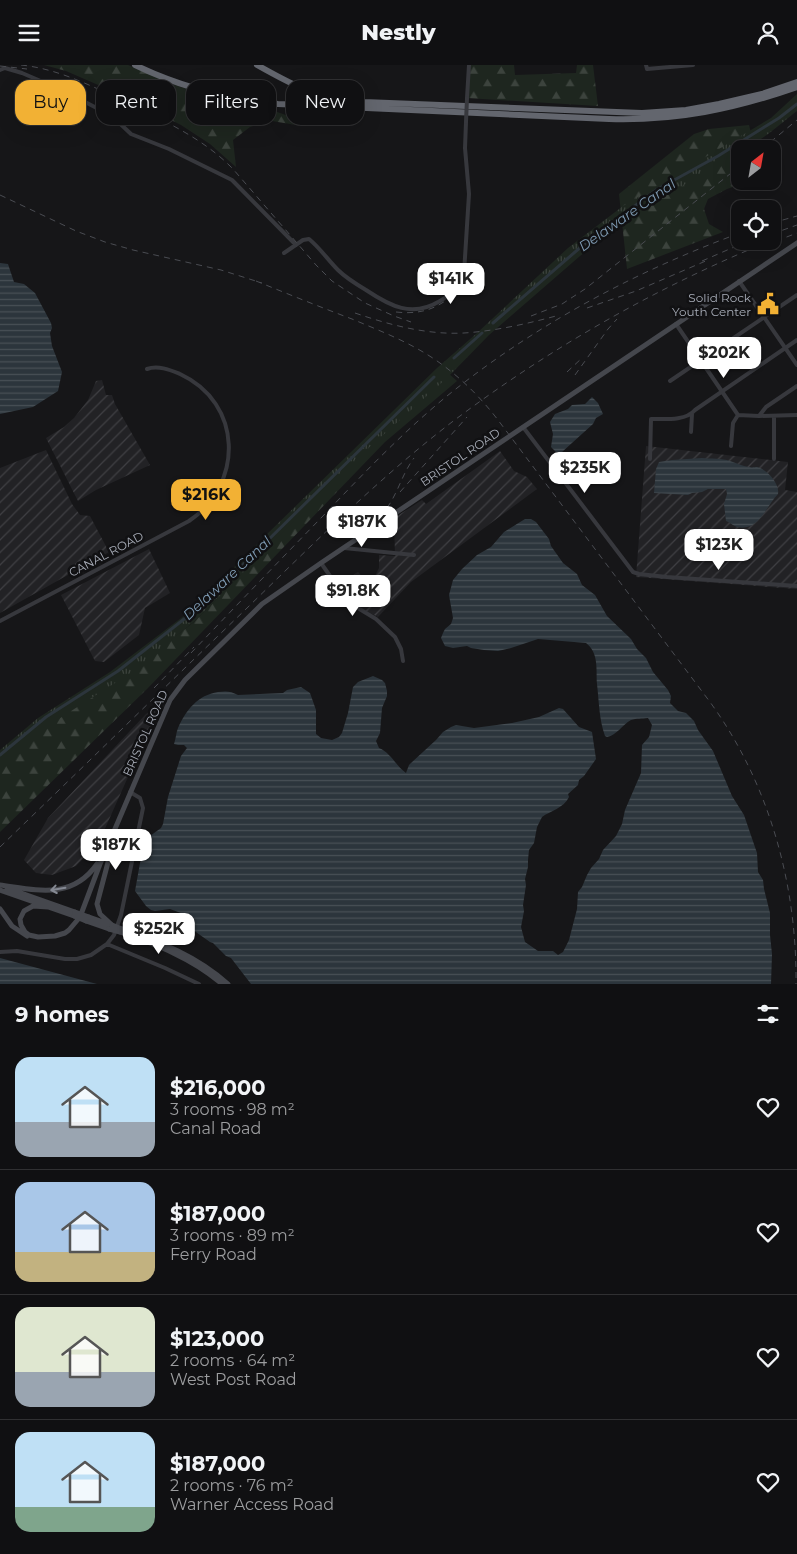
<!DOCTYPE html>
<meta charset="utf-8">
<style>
:root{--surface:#101012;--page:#19191b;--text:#f1f3f6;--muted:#9c9d9f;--line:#303032;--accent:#f2b134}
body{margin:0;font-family:Montserrat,sans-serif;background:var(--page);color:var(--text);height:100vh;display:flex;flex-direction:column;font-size:19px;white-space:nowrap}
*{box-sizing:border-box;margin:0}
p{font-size:16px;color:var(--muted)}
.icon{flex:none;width:28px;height:28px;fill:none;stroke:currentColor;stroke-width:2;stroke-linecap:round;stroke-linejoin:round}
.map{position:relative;height:919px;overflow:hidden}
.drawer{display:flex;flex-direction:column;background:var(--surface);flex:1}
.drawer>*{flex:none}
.hud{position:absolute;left:15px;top:15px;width:500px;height:45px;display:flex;gap:10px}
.needle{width:32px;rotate:31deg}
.tools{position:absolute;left:731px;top:75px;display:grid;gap:10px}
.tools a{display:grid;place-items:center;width:50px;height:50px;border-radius:10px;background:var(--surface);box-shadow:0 5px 20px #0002,0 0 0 1px var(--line);font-size:25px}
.price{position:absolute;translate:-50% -42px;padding:0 11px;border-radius:10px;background:#fff;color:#222;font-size:16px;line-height:32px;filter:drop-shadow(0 1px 2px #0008)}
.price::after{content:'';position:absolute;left:50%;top:30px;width:15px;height:11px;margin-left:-8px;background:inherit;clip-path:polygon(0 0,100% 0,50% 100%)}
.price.active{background:var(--accent);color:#111}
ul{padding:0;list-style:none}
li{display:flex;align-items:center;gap:15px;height:125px;padding:0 15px}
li+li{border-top:1px solid var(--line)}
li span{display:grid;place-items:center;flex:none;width:140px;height:100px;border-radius:15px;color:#555}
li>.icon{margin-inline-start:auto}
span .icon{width:60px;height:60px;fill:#fffc;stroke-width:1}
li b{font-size:21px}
h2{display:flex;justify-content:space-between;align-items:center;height:60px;padding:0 15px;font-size:21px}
.pill{padding:0 18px;border-radius:15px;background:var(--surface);box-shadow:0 5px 20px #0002,0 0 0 1px var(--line);font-size:18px;line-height:45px}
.pill.active{background:var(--accent);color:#111}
header{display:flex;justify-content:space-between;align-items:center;height:65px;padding:0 15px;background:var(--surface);font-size:22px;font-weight:800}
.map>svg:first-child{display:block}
.industrial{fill:url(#industrial-furrows)}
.forest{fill:url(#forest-firs)}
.park{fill:url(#park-tufts)}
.water{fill:url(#water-rules)}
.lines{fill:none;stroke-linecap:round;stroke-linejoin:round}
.canal{stroke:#2c353c;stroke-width:3}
.minor{stroke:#37383d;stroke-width:4}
.secondary{stroke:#45474d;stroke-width:5}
.motorway{stroke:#63666e;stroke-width:6}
.rail{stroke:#4a4c52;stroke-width:1;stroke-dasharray:6 5;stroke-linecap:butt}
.minor-bridge{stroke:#37383d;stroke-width:4}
.secondary-bridge{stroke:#45474d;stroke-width:5}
.oneway{stroke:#858993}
.labels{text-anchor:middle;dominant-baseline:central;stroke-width:5;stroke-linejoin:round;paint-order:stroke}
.poi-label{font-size:12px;fill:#a8adb8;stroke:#111113;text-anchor:end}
.street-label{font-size:12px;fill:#a8adb8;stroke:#111113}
.water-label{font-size:14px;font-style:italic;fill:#7f9bb3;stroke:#111113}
</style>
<header><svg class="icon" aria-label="menu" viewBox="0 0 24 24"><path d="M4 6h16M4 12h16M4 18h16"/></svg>Nestly<svg class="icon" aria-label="person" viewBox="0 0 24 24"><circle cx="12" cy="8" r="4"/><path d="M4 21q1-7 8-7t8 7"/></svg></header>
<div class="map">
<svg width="797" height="919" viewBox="0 0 797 919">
<defs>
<pattern id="industrial-furrows" width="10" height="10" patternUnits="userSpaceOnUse" patternTransform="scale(1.25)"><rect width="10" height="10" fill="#222225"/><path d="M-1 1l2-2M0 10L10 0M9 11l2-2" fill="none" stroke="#3f3f43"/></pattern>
<pattern id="forest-firs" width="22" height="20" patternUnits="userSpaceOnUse" patternTransform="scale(1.25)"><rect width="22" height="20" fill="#1e261f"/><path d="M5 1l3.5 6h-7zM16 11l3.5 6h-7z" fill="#3c433d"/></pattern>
<pattern id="park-tufts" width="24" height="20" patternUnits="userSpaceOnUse" patternTransform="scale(1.25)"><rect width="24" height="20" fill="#1e261f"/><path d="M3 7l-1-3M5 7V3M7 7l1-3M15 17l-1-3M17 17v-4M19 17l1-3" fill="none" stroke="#3c433d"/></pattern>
<pattern id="water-rules" width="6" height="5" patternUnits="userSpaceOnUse" patternTransform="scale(1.25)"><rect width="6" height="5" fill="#2c353c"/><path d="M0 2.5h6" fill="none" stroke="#485056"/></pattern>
</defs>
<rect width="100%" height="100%" fill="#161618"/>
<path class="industrial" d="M102,315l4,15h6l3,9 35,61 -54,25 -18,11 -32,-63 18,-11 10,-9 14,-18 8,-19z
M646,381l142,16 -3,28 12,2v97l-161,-12z
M46,385l26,54 8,11 10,1 19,36 -109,61v-145z
M500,386l14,20 13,6 10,12 -126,93 -33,35 -28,-14 -12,-18 20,-13 17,18v-14l4,-8v-13l16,1 -1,-38 28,-18 4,4z
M149,484l21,44 -25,15 -6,27 -35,27 -9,-1 -34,-66z
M161,638l-62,139 -23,24 -24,9 -16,-2 -12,-13 24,-42 98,-104z"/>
<path class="forest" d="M44,0h84l52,22 89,22 22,8 5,8 -24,-4 -22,6 -17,13 3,27 -26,-23 -29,-19 -62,-31 -53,-23z
M469,0h45l1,10 61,-2 1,-8h16l5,41 -131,-8z
M749,60l6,24h-15v32h10l-23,8 -19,10 -4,10 5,15 14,8 -96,37 -8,-75 75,-60 15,-5z
M448,308l9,8 -72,61 -238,247 -147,143v-70l56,-45 74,-46 64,-49 152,-154z"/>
<path class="park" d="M797,29v17c-12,9 -43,37 -57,38v2l-109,66 -51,39 -91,79 -41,42 -93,83 -159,160 -67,54 -72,46 -57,43v-13l38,-32 72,-46 83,-63 70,-71 174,-170 40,-35 91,-85 55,-42 148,-88z"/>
<path class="water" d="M0,198l8,1 6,18 10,2 11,9 16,30 1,5 -2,5 2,13 10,26 -4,19 -25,16 -33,7z
M592,332l6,6 5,11 -7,4 -3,6 -31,28h-6l-5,-5 2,-13 -3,-12 5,-8 13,-5 4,-4 13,-1z
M702,393c9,1 20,0 28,3 7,2 12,5 19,6 3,1 6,0 8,0 10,2 23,17 21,27 -12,12 -19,38 -41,33 -3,-1 -8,-5 -11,-6l-2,-17 3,-10 -1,-5h-18l-6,3 -10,1 -4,2 -34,-2 2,-24 3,-7 13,-2z
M525,454h6l5,3 13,17 2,7 12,17 14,11 5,11 13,10 12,21 24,23 6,10 9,9 7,14 15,18 3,6 -1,7 8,8 8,2 8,8 4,9 15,21 19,45 12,19 13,38 1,19 5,8 1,9 6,24v22l2,19 -1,30h-520l-20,-26 -5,-2 -13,-13 -3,-1 -17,-12 -3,-5 -1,-9 -19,-7 -15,2 -4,-1 -5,-4 -11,-15 5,-28 6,-21 4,-6 11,-8 2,-4 5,-27 13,-41 6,-8 -3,-3h-6l-4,-1c2,-6 2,-11 4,-16 8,-18 20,-33 40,-36 8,-1 13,-1 20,3l45,-2 4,-3 14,-3 9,6 6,17v24l5,4 11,2 7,-3 3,-4 6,-20 5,-26 5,-5 15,-6 9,4 3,3 2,8v5l-5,12 -2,25 -4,8 3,7c12,5 17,18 27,25l3,-8 2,-2 25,-23 7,-8 8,-5 5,-2 18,3 38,-5 27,-6 20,-9 4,1 16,18 13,5 4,27 -12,17 -5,4 -1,5 -10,9 1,3c-5,11 -19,14 -27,20l-5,10 -3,16 -5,7 -1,10v7l-3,12 1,6 -3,20 1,6 -3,16 4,15 13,9h15l5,4 5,-3 6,-12 8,-31 1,-17 4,-5 5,-12 4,-7 8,-9 4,-9 13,-14 6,-12 3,-14 16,-37 1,-28 7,-8 3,-12 -4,-7c-7,1 -11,0 -17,2 -9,5 -14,15 -24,17l-2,-1c-6,-16 -6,-35 -8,-52 -1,-15 2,-31 -11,-41l-48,-4 -27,9 -13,3 -14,-1 -13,-2 -4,-2 -14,2 -8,-2 -4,-8 2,-5 2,-4 6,-5 2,-6 -4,-23 4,-15 9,-11 15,-14 14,-8 13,-15z
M0,893l97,26h-97z"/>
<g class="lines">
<path class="canal" d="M493,258l89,-77 74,-56 62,-34 61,-38 18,-14
M454,293l28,-25
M0,690l46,-38 72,-46 84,-66 232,-228"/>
<path class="minor" d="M646,0l1,4 46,-4
M0,5l5,-2 17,5 42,18 48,25 19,18 38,15 63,31 64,65
M467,33l2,-33
M284,188l19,-13 6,-1c11,9 19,21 29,31 8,8 18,14 28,20 24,16 46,28 74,11 10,-6 22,-16 24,-28l5,-79 -4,-46 1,-26
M739,216l58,84
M676,259l62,91
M670,316l127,-86
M738,350l21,1 38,-1
M759,351l7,-9 31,-21
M523,362l110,145 6,2 28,3 130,9
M691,367l1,-18
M731,381l2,-23 5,-8
M650,394l1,-40c14,0 35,2 44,-9l102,-70
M774,394v-43
M344,483l70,7
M321,498l27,39 28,17 19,18 6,12 2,12
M0,556l189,-100c55,-37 54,-118 -9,-147 -10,-4 -22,-9 -33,-5
M107,879l58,24 34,16
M0,887l17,-1 48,8h12l14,-4 16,-11 7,-9 7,-20 22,-107 -3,-10 -10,-6"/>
<path class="secondary" d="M0,820c37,5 72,15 97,-21
M7,823l68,24
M0,825l74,26
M48,842l-15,-1 -9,5 -4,8 1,6 4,7 4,3 9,2 17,-1 10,-3 4,-3 11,-13 20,-53 70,-164 15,-20 77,-76 59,-41 476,-320
M0,844l12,17 15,10
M89,852l20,7
M86,856l23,8
M112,860l-12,-11 -3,-10 19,-72
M122,864c39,13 75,27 106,55
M120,867c37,13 72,26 102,52"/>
<path class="motorway" d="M135,0c45,22 93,34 143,39l331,15c67,2 125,-10 188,-32
M257,0c39,22 61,34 107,37l278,11 44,-3 33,-6 43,-10 35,-12"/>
<path class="rail" d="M21,0c38,4 70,21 105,37 38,19 77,36 107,67l83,96 16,16 33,22 29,13 17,6
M0,1l27,3
M762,84l35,-29
M0,130l76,36 29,11 28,8 88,20 41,13
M772,158l25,-7
M772,169l25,-9
M766,180l31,-12
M702,196l46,-20
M256,216c32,13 64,26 96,38 26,11 52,21 76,36 27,17 50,39 70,65l212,282c59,81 87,182 86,282
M587,243l49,-17 72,-31
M396,247c35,4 51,-10 74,-33
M355,248c35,12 72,22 109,20 31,-2 62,-9 92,-17
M531,251l31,-12 23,-15 155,-123
M567,307l15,-14
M575,310l33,-46 9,-10
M400,427l67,-75
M362,464c7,-5 14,-9 20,-15 15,-16 19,-39 32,-56
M191,588c43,-45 87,-91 131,-136 40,-42 80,-84 125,-121 88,-71 187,-124 293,-163
M154,623l40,-41
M0,782c82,-79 164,-159 246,-238 67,-65 132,-130 206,-187 98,-74 205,-135 318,-181"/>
<path class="minor-bridge" d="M466,57l1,-24"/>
<path class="secondary-bridge" d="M75,847l14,5
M74,851l12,5
M112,860l10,4
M109,864l11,3"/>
</g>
<defs><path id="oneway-shaft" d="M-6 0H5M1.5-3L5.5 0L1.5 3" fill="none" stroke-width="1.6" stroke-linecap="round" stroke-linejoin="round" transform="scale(1.25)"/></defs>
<use class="oneway" href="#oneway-shaft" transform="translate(58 824) rotate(171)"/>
<defs>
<g id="civic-bare" transform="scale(1.725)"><path d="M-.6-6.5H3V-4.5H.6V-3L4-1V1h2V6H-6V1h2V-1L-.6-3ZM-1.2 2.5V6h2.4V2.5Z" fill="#f2b134" stroke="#111113" stroke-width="2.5" paint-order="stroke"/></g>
</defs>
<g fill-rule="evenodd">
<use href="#civic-bare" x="768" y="239"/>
</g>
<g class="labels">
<g class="poi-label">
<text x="751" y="232">Solid Rock<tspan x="751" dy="14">Youth Center</tspan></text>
</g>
<g class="street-label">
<text transform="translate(460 392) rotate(-34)">BRISTOL ROAD</text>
<text transform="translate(106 489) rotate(-28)">CANAL ROAD</text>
<text transform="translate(145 668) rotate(-66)">BRISTOL ROAD</text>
</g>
<g class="water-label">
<text transform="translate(627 150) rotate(-35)">Delaware Canal</text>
<text transform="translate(227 513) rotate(-43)">Delaware Canal</text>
</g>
</g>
</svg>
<div class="tools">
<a><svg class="needle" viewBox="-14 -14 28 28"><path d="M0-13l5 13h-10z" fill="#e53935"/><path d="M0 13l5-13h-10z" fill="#9c9d9f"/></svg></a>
<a><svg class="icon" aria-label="locate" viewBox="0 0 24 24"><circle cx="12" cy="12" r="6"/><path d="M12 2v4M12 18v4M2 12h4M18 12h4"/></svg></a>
</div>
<b class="price" style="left:451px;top:240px">$141K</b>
<b class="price" style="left:724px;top:314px">$202K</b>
<b class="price" style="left:585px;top:429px">$235K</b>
<b class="price active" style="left:206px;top:456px">$216K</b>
<b class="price" style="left:362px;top:483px">$187K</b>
<b class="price" style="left:719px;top:506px">$123K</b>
<b class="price" style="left:353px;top:552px">$91.8K</b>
<b class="price" style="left:116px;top:806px">$187K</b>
<b class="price" style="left:159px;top:890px">$252K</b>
<div class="hud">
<a class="pill active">Buy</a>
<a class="pill">Rent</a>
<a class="pill">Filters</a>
<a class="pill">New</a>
</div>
</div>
<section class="drawer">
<h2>9 homes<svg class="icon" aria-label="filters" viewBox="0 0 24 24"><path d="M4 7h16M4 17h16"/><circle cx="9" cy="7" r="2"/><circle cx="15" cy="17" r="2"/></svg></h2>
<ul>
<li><span style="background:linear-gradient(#bfe0f5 65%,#9aa5b1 0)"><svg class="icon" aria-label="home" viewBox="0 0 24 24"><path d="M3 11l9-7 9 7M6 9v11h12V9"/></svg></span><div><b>$216,000</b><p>3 rooms · 98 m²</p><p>Canal Road</p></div><svg class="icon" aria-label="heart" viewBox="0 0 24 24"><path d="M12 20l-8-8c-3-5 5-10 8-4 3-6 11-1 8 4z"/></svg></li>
<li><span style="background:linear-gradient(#a9c7e8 70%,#c2b280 0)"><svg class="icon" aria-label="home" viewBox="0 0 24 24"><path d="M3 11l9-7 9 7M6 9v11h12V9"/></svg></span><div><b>$187,000</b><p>3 rooms · 89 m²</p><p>Ferry Road</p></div><svg class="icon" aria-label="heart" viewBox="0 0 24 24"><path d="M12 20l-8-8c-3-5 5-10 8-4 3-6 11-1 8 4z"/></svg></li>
<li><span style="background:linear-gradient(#dfe7d0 65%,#9aa5b1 0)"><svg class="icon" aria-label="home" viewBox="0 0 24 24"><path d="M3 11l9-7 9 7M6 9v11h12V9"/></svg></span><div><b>$123,000</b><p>2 rooms · 64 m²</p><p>West Post Road</p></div><svg class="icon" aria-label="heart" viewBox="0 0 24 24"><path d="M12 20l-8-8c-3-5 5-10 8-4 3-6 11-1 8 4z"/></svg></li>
<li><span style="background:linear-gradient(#bfe0f5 75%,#7fa58c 0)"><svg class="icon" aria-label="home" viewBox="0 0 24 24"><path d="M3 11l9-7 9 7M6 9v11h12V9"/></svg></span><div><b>$187,000</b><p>2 rooms · 76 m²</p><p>Warner Access Road</p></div><svg class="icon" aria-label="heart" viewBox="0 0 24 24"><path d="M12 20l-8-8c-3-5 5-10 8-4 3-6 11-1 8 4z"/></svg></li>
</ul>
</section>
